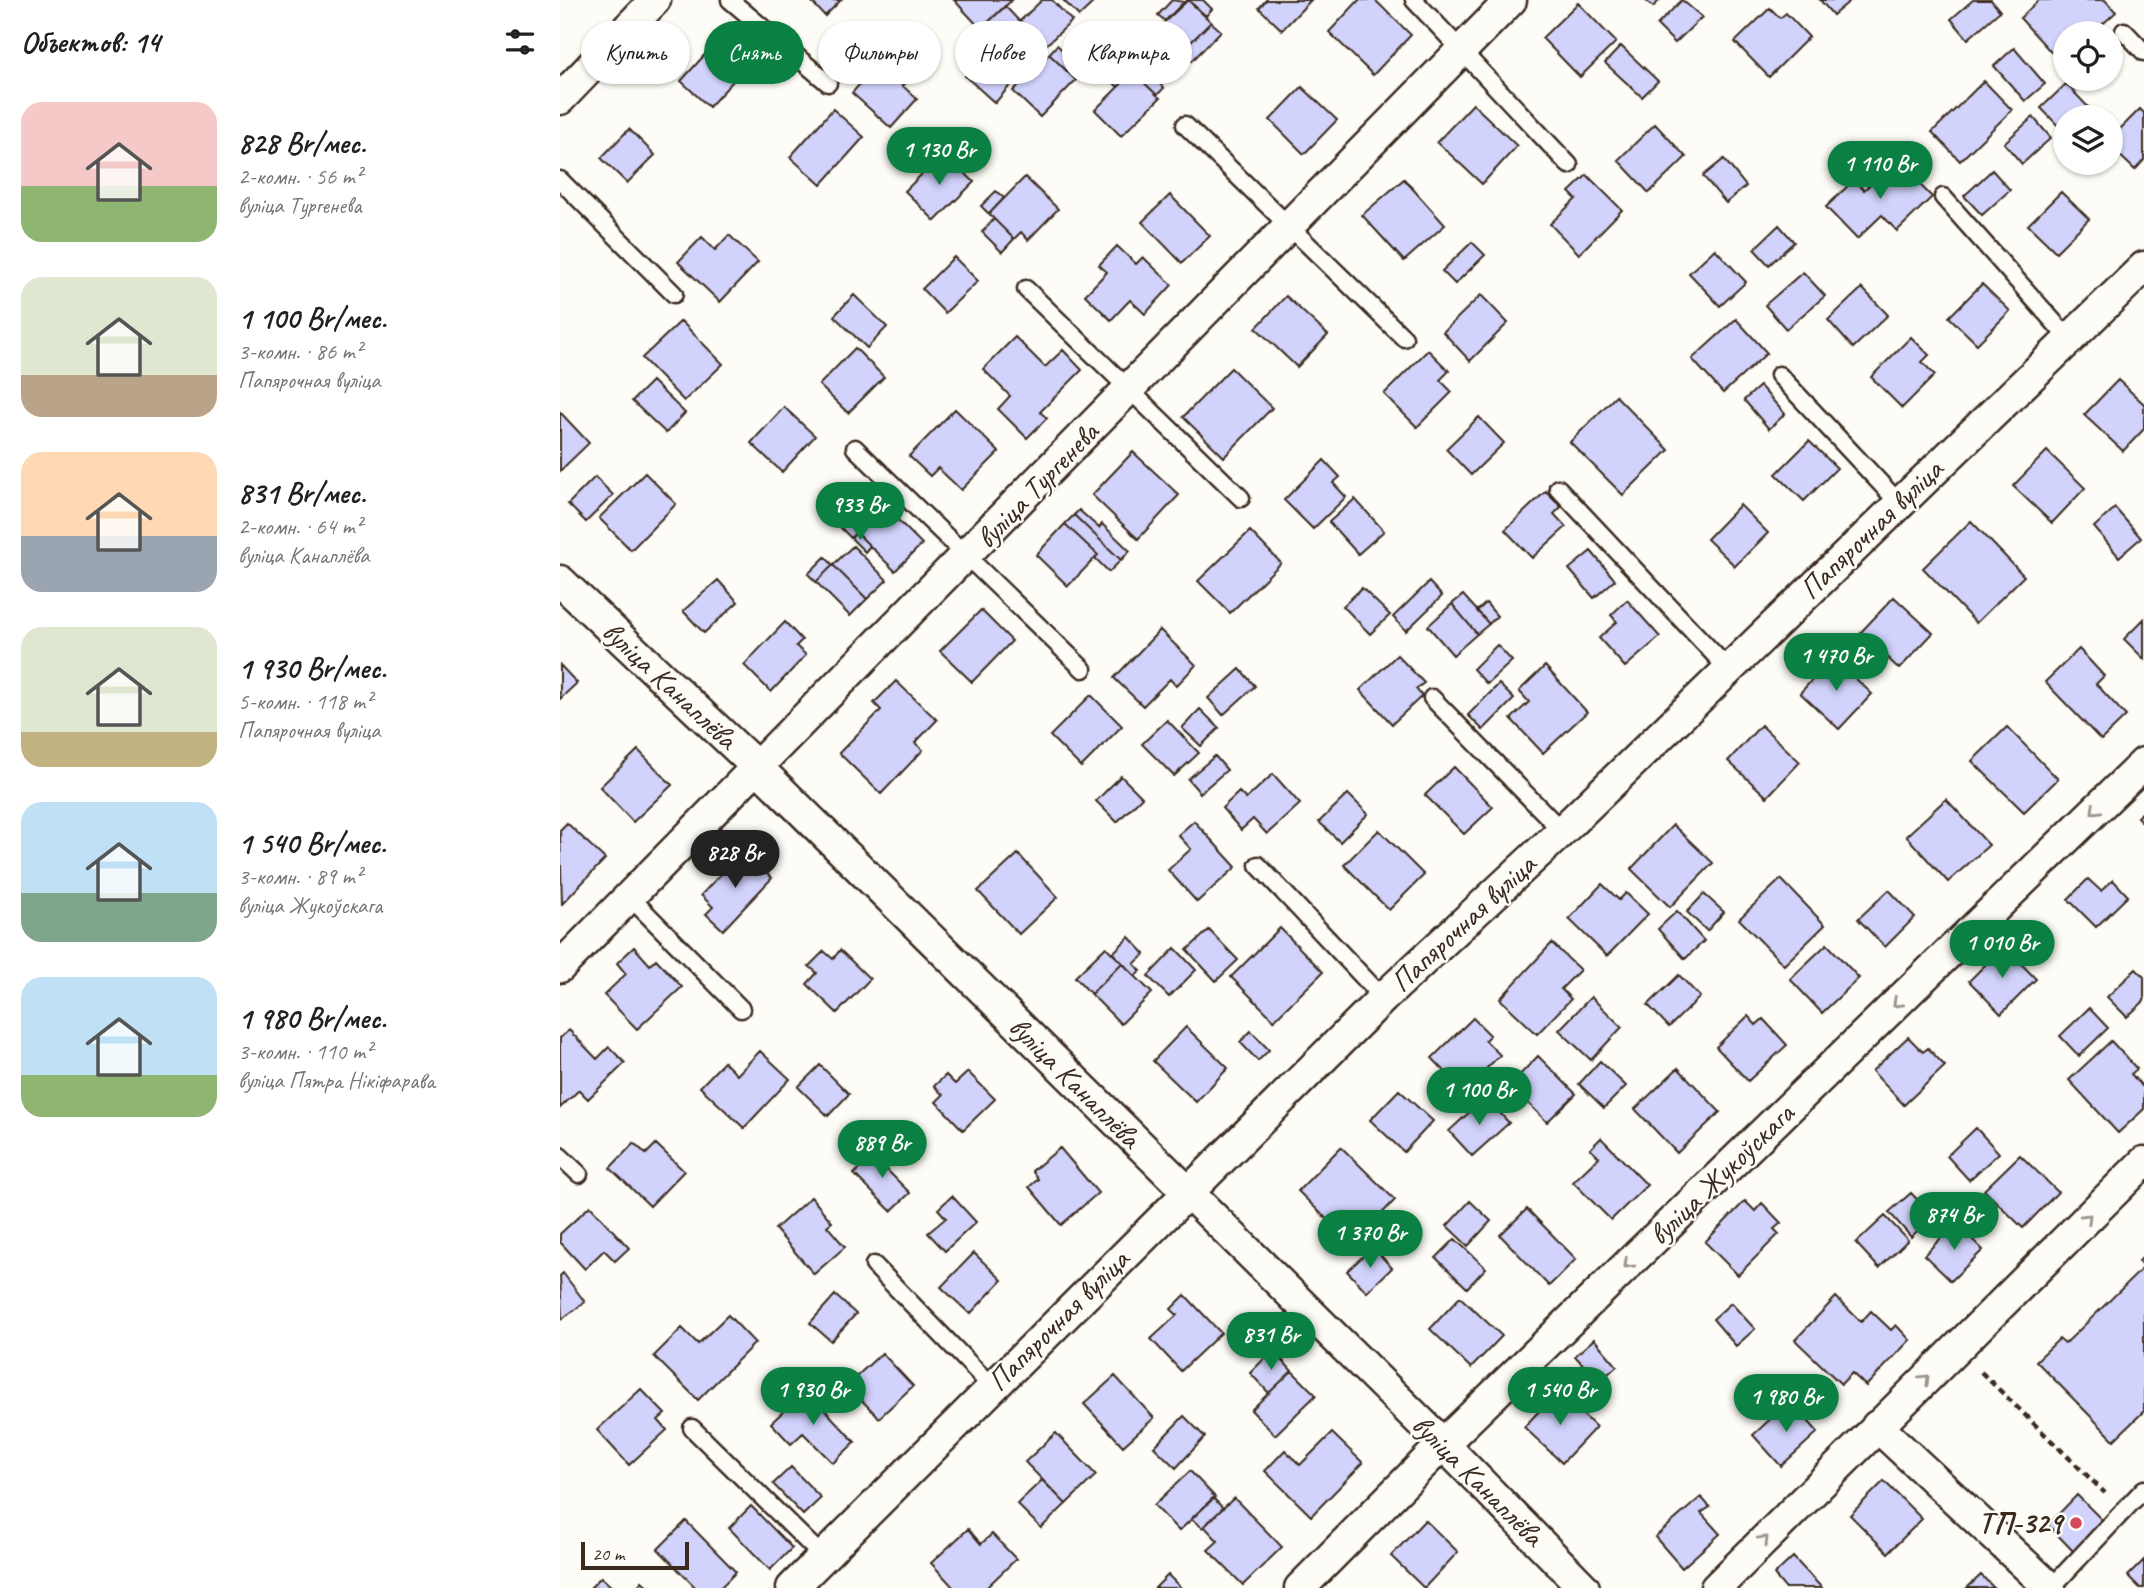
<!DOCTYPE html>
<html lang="ru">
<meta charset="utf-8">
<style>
:root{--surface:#fff;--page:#f6f6f6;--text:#202124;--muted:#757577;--accent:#0b8043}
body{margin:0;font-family:Caveat,sans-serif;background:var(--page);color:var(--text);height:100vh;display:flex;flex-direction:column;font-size:26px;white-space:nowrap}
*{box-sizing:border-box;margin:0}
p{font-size:23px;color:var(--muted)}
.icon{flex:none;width:38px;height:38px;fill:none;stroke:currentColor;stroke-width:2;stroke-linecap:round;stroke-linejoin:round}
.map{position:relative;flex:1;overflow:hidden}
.side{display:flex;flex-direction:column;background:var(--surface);width:560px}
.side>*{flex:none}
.top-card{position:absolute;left:21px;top:21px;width:665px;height:63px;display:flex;gap:14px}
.tools{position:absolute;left:1493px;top:21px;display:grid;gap:14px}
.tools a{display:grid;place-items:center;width:70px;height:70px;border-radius:50%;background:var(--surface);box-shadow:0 2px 5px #0004;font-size:35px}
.scale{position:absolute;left:21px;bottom:18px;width:108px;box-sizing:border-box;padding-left:7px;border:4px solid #3b2a1e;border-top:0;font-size:19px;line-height:24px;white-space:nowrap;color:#3b2a1e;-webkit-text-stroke:5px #fdfcf7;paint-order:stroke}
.price{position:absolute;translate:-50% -60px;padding:0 16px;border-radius:24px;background:var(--accent);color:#fff;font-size:23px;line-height:46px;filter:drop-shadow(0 2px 4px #0008)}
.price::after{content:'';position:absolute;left:50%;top:42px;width:21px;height:16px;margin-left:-10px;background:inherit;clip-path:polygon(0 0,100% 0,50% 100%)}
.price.selected{background:#222;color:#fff}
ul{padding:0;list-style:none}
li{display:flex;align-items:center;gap:21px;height:175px;padding:0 21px}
li span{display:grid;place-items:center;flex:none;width:196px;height:140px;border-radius:21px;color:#555}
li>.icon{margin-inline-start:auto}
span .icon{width:84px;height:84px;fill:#fffc;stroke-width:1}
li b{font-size:30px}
h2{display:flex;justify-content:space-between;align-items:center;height:84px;padding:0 21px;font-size:30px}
.tag{padding:0 24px;border-radius:32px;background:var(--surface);box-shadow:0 2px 5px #0004;font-size:24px;line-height:63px}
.tag.selected{background:var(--accent);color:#fff}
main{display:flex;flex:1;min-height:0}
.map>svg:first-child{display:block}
.building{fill:#d1d3fc;stroke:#3b2a1e;stroke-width:2}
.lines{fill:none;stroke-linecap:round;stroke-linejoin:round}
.lane-casing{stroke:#3b2a1e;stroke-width:21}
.street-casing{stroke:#3b2a1e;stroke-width:35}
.path{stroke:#3b2a1e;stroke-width:4.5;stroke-dasharray:7 5;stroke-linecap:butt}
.lane{stroke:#fdfcf7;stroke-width:16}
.street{stroke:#fdfcf7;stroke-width:30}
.oneway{stroke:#9c938a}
.poi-dot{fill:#d1495b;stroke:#fdfcf7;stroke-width:2.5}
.labels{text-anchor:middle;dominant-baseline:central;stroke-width:5;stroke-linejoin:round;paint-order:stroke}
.street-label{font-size:30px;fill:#3b2a1e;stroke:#fdfcf7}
.poi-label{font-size:30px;font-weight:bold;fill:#3b2a1e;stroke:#fdfcf7;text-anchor:end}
</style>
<main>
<section class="side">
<h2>Объектов: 14<svg class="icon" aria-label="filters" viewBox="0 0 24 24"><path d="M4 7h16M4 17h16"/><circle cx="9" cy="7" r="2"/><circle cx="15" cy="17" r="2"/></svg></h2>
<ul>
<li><span style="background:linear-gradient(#f6c9c9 60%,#8fb573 0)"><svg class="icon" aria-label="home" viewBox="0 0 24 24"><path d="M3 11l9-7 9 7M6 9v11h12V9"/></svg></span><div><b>828 Br/мес.</b><p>2-комн. · 56 m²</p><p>вуліца Тургенева</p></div></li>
<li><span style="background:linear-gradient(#dfe7d0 70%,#b9a48a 0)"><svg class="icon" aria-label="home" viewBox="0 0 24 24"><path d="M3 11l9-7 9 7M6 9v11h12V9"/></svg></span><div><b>1 100 Br/мес.</b><p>3-комн. · 86 m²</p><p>Папярочная вуліца</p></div></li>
<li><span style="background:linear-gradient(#ffd9b3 60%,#9aa5b1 0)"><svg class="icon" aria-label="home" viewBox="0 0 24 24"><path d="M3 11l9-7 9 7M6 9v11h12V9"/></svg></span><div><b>831 Br/мес.</b><p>2-комн. · 64 m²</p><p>вуліца Канаплёва</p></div></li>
<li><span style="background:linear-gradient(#dfe7d0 75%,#c2b280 0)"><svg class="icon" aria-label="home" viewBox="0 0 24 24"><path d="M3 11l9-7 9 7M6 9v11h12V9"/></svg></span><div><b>1 930 Br/мес.</b><p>5-комн. · 118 m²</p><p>Папярочная вуліца</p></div></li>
<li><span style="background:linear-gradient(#bfe0f5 65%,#7fa58c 0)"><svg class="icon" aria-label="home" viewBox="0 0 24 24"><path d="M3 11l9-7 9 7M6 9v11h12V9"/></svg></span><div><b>1 540 Br/мес.</b><p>3-комн. · 89 m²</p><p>вуліца Жукоўскага</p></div></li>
<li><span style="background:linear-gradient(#bfe0f5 70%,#8fb573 0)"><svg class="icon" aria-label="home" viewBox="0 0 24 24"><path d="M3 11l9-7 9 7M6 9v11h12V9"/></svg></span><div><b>1 980 Br/мес.</b><p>3-комн. · 110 m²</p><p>вуліца Пятра Нікіфарава</p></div></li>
</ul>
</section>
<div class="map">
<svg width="1584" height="1588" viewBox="0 0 1584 1588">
<rect width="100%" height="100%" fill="#fdfcf7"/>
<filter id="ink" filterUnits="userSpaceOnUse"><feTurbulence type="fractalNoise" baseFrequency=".0143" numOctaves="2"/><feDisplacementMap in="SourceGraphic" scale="14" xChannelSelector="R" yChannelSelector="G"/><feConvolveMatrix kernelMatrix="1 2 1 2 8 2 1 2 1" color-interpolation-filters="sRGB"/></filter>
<g filter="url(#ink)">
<path class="building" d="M250,0h31l-16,16z
M394,0h58l-31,29z
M482,0h10l20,21 -27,25 -25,-25z
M503,0h33l-17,16z
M612,0l12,2 -19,19 -7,-6z
M628,0h15l9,9 -6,7z
M628,0l23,22 -29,29 -24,-23z
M706,0h45l-29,30 -23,-22z
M799,0h16l36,35 -38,40 -44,-43z
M1085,0h15l-7,7z
M1122,0l20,17 -27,26 -18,-18z
M1260,0h31l-18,15z
M1413,0h18l9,11 -32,28 -17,-20z
M1479,0h66l11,12 -23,21h-28v26l-4,4 -41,-45z
M1018,3l38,39 -36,35 -38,-39z
M445,6l15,16 -24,22 -15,-15z
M1210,8l10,10 6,-5 23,24 -40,40 -34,-35z
M651,22l10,9 -29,30 -10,-10z
M159,39l28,27 -38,41 -28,-26z
M497,45l18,17 -8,9 -18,-17z
M1061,46l37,35 -16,16 -37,-34z
M1454,48l31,36 -20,17 -31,-35z
M327,54l25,22 -9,10 -25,-23z
M424,54l30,27 -19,22 -30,-27z
M489,54l27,26 -36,37 -27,-26z
M571,59l8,8 -21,20 -8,-8z
M318,63l39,36 -26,29 -39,-35z
M580,65l24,23 -7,7 -24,-23z
M573,72l27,26 -39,38 -26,-26z
M1424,81l28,29 -52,51 -28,-29z
M1506,84l28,29 -4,4h-25v16l-24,-25z
M742,87l35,33 -33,34 -34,-34z
M913,104l44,42 -35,38 -45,-42z
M273,109l31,28 -43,48 -31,-28z
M1580,109l4,4v47l-9,10 -25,-24v-7z
M1473,117l18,21 -29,26 -18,-21z
M1095,124l31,33 -37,36 -31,-33z
M69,129l26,26 -28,28 -26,-25z
M384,152l30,30 -39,39 -30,-30z
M1164,159l22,27 -20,17 -23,-27z
M1336,160l36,37 -35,34 -15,-16 -25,24 -31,-32 28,-27 10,10z
M1432,170l18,20 -28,25 -18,-19z
M1027,175l35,35 -43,44 -29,-30 26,-25 -7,-7z
M465,177l33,32 -30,31 -7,-8 -7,7 -25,-25z
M844,179l41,46 -41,36 -42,-46z
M436,191l8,7 -15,16 -8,-8z
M1501,192l28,27 -33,33 -28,-27z
M610,195l40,41 -28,27 -40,-41z
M434,219l20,20 -12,13 -20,-20z
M1219,225l15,17 -25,23 -15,-16z
M169,235l29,27 -38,40 -42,-40 24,-25 13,13z
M912,242l13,13 -30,29 -13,-13z
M557,246l19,18 7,-7 29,28 -27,29 -15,-14 -19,20 -26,-25 22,-23 -8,-7z
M1155,249l31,33 -26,24 -31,-33z
M394,257l24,24 -33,32 -23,-24z
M1243,272l22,24 -39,33 -21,-24z
M1422,284l28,27 -33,33 -28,-27z
M1302,288l26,27 -35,33 -25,-28z
M294,295l33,32 -20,21 -33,-32z
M921,295l27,28 -38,38 -27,-29z
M726,296l42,39 -31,32 -41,-39z
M1176,319l31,34 -44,40 -31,-34z
M121,321l42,43 -39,37 -42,-43z
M455,337l30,30 18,-17 19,20 -42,42 7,6 -20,20 -29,-29 12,-13 -27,-27z
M1351,337l18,18 -7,7 13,13 -33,33 -31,-31z
M295,348l29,29 -36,36 -29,-28z
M868,350l21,21 -9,9 12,12 -35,35 -33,-33z
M671,368l41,40 -48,49 -41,-40z
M1558,380l26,24v25l-21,22 -39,-36z
M92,381l33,32 -19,20 -34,-32z
M1200,386l25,28 -16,15 -25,-29z
M1056,396l53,54 -46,45 -53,-53z
M224,407l31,29 -33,36 -31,-29z
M395,409l44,43 -38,38 -23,-22 -8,8 -21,-20z
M0,412l29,31 -29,28z
M919,417l25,26 -33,32 -25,-26z
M1249,441l28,27 -33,33 -28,-27z
M1487,451l38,37 -33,35 -39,-37z
M573,452l46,43 -41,44 -46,-44z
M764,460l16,17 -7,6 13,14 -33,32 -29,-29z
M85,473l31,31 -45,46 -32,-32z
M35,477l18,18 -27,27 -18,-18z
M986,491l15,16 -7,7 12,13 -34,31 -27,-28z
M298,499l16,16 -23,23 -16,-16z
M795,499l29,32 -26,23 -29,-32z
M1180,505l28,28 -33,33 -28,-27z
M324,506l38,38 -27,27 -39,-39z
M1555,508l26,30 -22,19 -25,-30z
M519,510l20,18 3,-4 28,27 -9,9 -47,-45z
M514,515l47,45 -12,12 -14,-14 3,-3 -33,-31z
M1411,521l53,55 -48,47 -53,-55z
M505,524l33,31 -30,31 -32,-31z
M690,531l31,32 -51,50 -32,-32z
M296,532l14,14 -5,6 -14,-14z
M293,546l34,34 -20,19 -34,-34z
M1031,551l24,29 -21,18 -25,-29z
M265,557l8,8 -17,17 -8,-8z
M273,565l34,34 -17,17 -34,-34z
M158,580l20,22 -34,31 -21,-22z
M869,582l13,14 -36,35 -13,-14z
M802,588l28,27 -20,19 -27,-28z
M903,595l26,29 -12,10 -25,-30z
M1334,597l39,36 -34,36 -38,-37z
M1067,600l33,37 -35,30 -26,-29 18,-16 -6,-7z
M926,603l11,13 -8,8 -12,-13z
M892,604l25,30 -24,21 -25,-29z
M421,610l31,31 -40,41 -32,-31z
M1584,619v40l-20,-20z
M225,622l17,18 -6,6 10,9 -35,37 -27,-27z
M600,630l36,35 -20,21 -6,-7 -27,27 -29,-28z
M937,645l15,16 -25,23 -14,-15z
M1519,649l25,27 -8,8 30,32 -25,24 -56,-58z
M837,655l27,28 -8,6 6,7 -30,28 -32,-34z
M1273,657l39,37 -33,35 -39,-36z
M0,665l17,18 -17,16z
M985,666l42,46 -44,41 -32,-34 18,-17 -10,-11z
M680,669l15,17 -32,29 -15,-17z
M336,681l41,39 -22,23 8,7 -42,44 -42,-41 42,-43 -7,-7z
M939,684l15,15 -31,31 -15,-15z
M531,695l31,31 -41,41 -31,-31z
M640,709l19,19 -18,18 -19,-18z
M607,720l32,33 -25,23 -32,-32z
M1201,725l39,37 -33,35 -39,-36z
M1447,727l51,52 -34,33 -52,-51z
M78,750l34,35 -39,37 -33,-35z
M655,756l12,14 -27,23 -12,-14z
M894,767l39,40 -29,27 -39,-39z
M713,774l27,30 -33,30 -14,-15 -12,11 -19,-22 17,-16 7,7z
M561,776l21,21 -25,25 -21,-21z
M788,794l20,20 -28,28 -21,-20z
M1386,799l43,46 -41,37 -42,-46z
M1584,811v13l-7,-7z
M634,821l42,46 -39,35 -29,-32 23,-21 -13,-14z
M7,823l38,36 -43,45 -2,-74z
M1113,825l40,38 -43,44 -39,-38z
M819,830l45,45 -35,35 -45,-45z
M183,851l29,27 -49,52 -17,-16 7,-7 -12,-12z
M458,854l40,43 -39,37 -41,-43z
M1221,879l44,46 -41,40 -45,-46z
M1528,879l13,12 12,-11 15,16 -32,31 -28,-28z
M1042,884l17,16 7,-7 22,21 -41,42 -38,-37z
M1329,890l26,27 -30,30 -27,-28z
M1144,894l20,18 -17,19 -20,-19z
M1117,911l27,30 -19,18 -27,-30z
M720,928l43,44 -49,48 -43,-43z
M649,930l29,30 -22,21 -29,-31z
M569,937l16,17 -11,10 7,7 -6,5 -22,-23z
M992,943l28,27 -19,19 10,10 -34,35 -37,-35z
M1267,944l32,34 -37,35 -32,-34z
M1444,946l32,33 -35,35 -32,-33z
M74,947l16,18 6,-6 26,28 -45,42 -33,-34 22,-21 -9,-11z
M546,947l16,16 -31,31 -16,-17z
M615,948l21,22 -27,27 -21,-21z
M280,950l30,29 -33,34 -30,-29 10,-11 -8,-7 15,-15 9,8z
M562,963l30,30 -31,31 -30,-30z
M1576,969l8,8v24l-17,16 -20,-20z
M1119,975l21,22 -31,30 -21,-22z
M1031,997l31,30 -31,33 -32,-30z
M1529,1008l19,20 -29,28 -19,-20z
M1188,1016l8,9 7,-6 24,26 -39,36 -32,-34z
M913,1018l17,17 -5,5 15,15 -36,36 -32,-33z
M626,1027l42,41 -32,34 -43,-41z
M9,1030l28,29 12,-12 16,16 -37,36 -9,-9 -19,18v-70z
M691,1031l18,19 -11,11 -18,-19z
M1348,1037l15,15 5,-4 17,18 -41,39 -32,-34z
M1551,1041l26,28 -6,5 13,14v21l-26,24 -49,-53z
M200,1051l30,28 -46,49 -44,-41 24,-25 13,13z
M978,1056l38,38 -29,28 -37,-37z
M1040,1061l26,25 -22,22 -25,-24z
M260,1065l29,29 -21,22 -30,-29z
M1118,1068l42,44 -43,41 -42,-44z
M408,1072l27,27 -32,31 -27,-28 7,-7 -9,-9 12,-11 9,9z
M839,1090l34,31 -29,31 -34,-32z
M926,1097l23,26 -37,33 -23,-25z
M1416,1128l23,25 -30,27 -22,-24z
M1041,1138l46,47 -36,35 -38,-38 26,-25 -9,-8z
M74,1143l12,11 10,-10 28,27 -34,35 -40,-38z
M781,1147l54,53 -43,44 -54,-53z
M320,1148l12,12 -7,8 25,25 -19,18 -37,-37z
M500,1148l38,45 -37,32 -32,-38 9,-8 -6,-8z
M1460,1155l38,37 -35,36 -39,-38z
M1351,1193l22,23 -22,21 -22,-25z
M392,1196l24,26 -31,29 -17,-18 18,-15 -8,-9z
M251,1197l21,25 -5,4 18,21 -31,27 -39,-45z
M910,1201l21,20 -23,25 -21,-20z
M1185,1201l10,10 7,-8 19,20 -7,6 5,5 -41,41 -33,-33z
M30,1206l39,42 -14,13 -11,-11 -19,19 -25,-27v-8z
M967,1209l49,50 -27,27 -49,-51z
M1325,1216l23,24 -29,28 -23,-25z
M1396,1223l27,27 -32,31 -27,-26z
M895,1239l31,29 -19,20 -31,-30z
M813,1247l19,21 -25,24 -20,-21z
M414,1253l28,27 -32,34 -29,-27z
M1584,1256v155l-30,29 -78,-79 23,-22 6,5 79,-77 -5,-6z
M3,1273l22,29 -23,17 -2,-43z
M275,1295l21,19 -25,27 -21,-18z
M625,1295l36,38 -40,38 -30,-32 26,-24 -6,-6z
M900,1297l42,39 -31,32 -41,-39z
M1276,1297l25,25 10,-11 20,19 5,-5 14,15 -44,46 -14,-13 -11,11 -46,-44z
M1171,1303l24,26 -19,17 -23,-27z
M168,1315l27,28 -57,57 -44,-44 28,-28 16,16z
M1034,1339l23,27 -18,16 -24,-26z
M713,1350l19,21 -23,22 -19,-20z
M322,1353l31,33 -34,32 -32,-33z
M732,1371l24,24 -41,40 -24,-25z
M555,1376l39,42 -31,28 -39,-42z
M81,1389l24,25 -7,6 9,10 -38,35 -32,-35z
M246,1390l49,52 -22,21 -30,-30 -12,11 -20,-21z
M998,1391l38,36 -34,36 -38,-36z
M1230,1401l28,31 -37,34 -28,-31z
M624,1416l21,21 -29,31 -22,-21z
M496,1433l40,42 -30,29 -41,-42z
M772,1433l31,30 -52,53 -46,-45 20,-21 15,15z
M231,1467l30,31 -18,17 -30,-31z
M630,1471l25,26 -36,34 -25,-26z
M482,1480l24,24 -25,24 -24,-24z
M1324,1481l38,38 -34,34 -38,-38z
M1517,1495l27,27 -30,30 -26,-27z
M1141,1497l9,10 -9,6 19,21 -38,34 -27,-31z
M653,1498l10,10 -20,20 -12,-9z
M674,1498l48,49 -39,38 -35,-35 10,-9 -14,-15z
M191,1506l41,42 -22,22 -41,-42z
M865,1520l33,32 -34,36 -33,-32z
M126,1521l50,51 -16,16h-24l-38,-39z
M408,1529l13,15 11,-10 24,25 -30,29h-32l-23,-25z
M1233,1557l29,31h-37l-11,-13z
M1584,1560v28h-4l-12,-12z
M608,1575l13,13h-26z
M1421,1575l13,13h-27z
M41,1577l12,11h-23z
M82,1581l8,7h-14z"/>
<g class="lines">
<g class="lane-casing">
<path id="lane" d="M170,0l98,83
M854,0l155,165
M1564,31l20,21
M625,125l219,213
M0,180l114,114
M1383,197l126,142
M466,289l215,209
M1219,375l119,127
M295,448l228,221
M998,488l170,181
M872,698l130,133
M698,865l125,133
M70,897l111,112
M0,1156l19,18
M314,1265l118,122
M132,1428l131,129
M1491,1588l93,-99"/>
</g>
<g class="street-casing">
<path id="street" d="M0,99l95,-99
M0,581l197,186 686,677 141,144
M0,967l951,-967
M1317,1426l173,162
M232,1588l591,-590 179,-167 582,-564
M740,1588l143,-144 701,-681
M1156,1588l428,-426"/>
</g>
<path class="path" d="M1421,1372l124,121"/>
<use href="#lane" class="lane"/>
<use href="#street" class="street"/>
</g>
<defs><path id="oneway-chevron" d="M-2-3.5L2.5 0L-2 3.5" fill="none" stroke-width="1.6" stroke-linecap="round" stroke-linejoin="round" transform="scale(1.75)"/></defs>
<g class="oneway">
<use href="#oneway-chevron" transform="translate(1535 810) rotate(136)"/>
<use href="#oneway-chevron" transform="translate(1337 1003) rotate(136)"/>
<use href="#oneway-chevron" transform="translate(1527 1218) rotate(-45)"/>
<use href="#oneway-chevron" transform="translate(1068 1264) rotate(136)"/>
<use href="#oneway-chevron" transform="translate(1365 1379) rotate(-45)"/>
<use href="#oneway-chevron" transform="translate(1204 1540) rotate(-45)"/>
</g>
</g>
<circle class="poi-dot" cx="1516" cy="1523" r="7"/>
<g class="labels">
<g class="street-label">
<text transform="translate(477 485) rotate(-46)">вуліца Тургенева</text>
<text transform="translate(1311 529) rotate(-44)">Папярочная вуліца</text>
<text transform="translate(110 685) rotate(43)">вуліца Канаплёва</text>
<text transform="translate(903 923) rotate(-43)">Папярочная вуліца</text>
<text transform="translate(515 1082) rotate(45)">вуліца Канаплёва</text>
<text transform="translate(1161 1174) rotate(-44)">вуліца Жукоўскага</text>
<text transform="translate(498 1320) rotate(-45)">Папярочная вуліца</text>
<text transform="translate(918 1480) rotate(45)">вуліца Канаплёва</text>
</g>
<g class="poi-label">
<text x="1502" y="1523">ТП-329</text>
</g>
</g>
</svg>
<div class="tools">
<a><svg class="icon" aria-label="locate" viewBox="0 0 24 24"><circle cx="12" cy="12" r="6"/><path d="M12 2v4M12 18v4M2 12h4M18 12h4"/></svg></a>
<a><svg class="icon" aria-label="layers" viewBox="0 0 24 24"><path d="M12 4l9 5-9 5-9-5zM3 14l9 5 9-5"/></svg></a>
</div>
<div class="scale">20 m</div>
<b class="price" style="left:379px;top:187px">1 130 Br</b>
<b class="price" style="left:1320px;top:201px">1 110 Br</b>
<b class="price" style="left:300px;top:542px">933 Br</b>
<b class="price" style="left:1276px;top:693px">1 470 Br</b>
<b class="price selected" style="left:175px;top:890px">828 Br</b>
<b class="price" style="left:1442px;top:980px">1 010 Br</b>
<b class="price" style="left:919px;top:1127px">1 100 Br</b>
<b class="price" style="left:322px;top:1180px">889 Br</b>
<b class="price" style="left:1394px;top:1252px">874 Br</b>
<b class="price" style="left:810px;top:1270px">1 370 Br</b>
<b class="price" style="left:711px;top:1372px">831 Br</b>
<b class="price" style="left:253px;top:1427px">1 930 Br</b>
<b class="price" style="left:1000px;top:1427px">1 540 Br</b>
<b class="price" style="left:1226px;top:1434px">1 980 Br</b>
<div class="top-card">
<a class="tag">Купить</a>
<a class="tag selected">Снять</a>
<a class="tag">Фильтры</a>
<a class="tag">Новое</a>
<a class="tag">Квартира</a>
</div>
</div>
</main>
